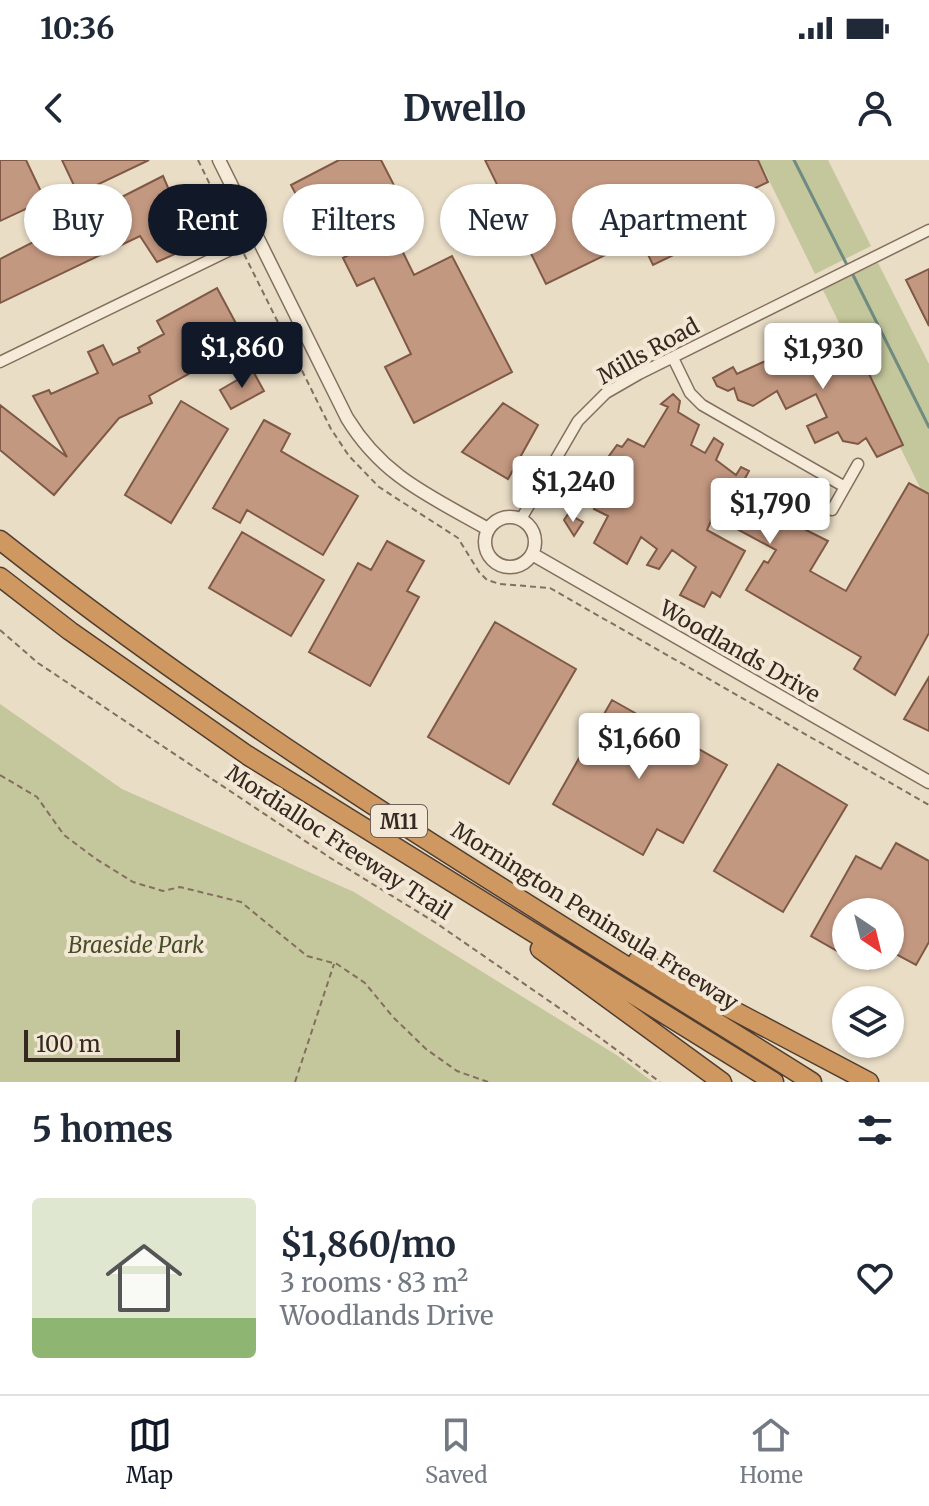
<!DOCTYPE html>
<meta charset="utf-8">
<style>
:root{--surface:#fff;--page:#f6f6f7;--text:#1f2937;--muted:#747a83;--line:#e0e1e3;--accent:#111827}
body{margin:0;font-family:Merriweather,serif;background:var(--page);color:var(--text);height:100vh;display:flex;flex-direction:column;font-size:30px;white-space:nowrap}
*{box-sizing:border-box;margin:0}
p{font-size:26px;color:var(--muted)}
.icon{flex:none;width:44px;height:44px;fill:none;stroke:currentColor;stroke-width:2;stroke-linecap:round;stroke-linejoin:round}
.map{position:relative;height:922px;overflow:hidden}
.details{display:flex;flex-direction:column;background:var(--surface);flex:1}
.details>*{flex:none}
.hud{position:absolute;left:24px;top:24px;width:882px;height:72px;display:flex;gap:16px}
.needle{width:52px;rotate:145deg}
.controls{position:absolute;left:832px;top:738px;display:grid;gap:16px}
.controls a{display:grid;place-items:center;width:72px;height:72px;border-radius:50%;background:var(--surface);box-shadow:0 2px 6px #0004;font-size:40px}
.scale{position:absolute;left:24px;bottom:20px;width:156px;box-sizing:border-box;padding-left:8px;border:4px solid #352920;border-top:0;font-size:22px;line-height:28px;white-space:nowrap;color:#352920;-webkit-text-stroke:6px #f2e8d5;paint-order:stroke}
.price{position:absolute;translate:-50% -68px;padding:0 18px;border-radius:8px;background:#fff;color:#222;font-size:26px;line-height:52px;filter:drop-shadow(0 2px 4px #0008)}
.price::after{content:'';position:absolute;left:50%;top:48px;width:24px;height:18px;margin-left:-12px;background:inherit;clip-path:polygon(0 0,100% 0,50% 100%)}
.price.active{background:var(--accent);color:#fff}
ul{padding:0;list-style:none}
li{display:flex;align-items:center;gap:24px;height:200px;padding:0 32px}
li+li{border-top:2px solid var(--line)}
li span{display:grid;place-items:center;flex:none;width:224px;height:160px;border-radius:8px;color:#555}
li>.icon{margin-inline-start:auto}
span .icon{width:96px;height:96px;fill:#fffc;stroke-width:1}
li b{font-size:34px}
h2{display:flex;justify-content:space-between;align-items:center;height:96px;padding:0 32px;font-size:34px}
.tag{padding:0 28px;border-radius:36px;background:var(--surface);box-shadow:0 2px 6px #0004;font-size:28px;line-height:72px}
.tag.active{background:var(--accent);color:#fff}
.status{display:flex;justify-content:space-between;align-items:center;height:56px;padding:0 40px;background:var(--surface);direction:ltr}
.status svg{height:22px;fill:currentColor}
header{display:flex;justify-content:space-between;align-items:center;height:104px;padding:0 32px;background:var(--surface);font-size:36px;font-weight:700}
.dock{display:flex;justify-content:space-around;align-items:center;height:112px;border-top:2px solid var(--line);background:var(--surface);font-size:22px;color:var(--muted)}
.dock a{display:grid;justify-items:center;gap:4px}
.dock .active{color:var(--accent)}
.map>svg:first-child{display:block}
.green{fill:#c4c69b}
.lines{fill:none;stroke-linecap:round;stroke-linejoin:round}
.stream{stroke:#6f8b82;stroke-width:3}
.building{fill:#c39880;stroke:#7f5946;stroke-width:2}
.minor-casing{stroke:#836f5e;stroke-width:13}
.tertiary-casing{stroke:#836f5e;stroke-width:15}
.motorway-casing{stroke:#513e31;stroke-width:21}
.path{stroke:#836f5e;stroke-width:2;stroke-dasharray:6 4;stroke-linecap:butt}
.minor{stroke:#f5ebd8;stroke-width:10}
.tertiary{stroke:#f5ebd8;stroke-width:12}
.motorway{stroke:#cf9860;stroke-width:18}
.labels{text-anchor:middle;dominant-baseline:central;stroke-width:8;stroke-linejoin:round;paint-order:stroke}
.shield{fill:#f2e8d5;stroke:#6e6256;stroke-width:2}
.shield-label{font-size:20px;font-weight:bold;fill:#352920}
.street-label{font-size:22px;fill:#352920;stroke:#f2e8d5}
.park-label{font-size:22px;font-style:italic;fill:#474f29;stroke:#f2e8d5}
</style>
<div class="status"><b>10:36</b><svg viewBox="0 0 49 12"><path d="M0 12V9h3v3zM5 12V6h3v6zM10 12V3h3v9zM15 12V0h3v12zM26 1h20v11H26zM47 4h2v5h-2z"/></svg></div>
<header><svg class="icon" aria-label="back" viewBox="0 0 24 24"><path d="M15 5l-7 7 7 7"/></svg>Dwello<svg class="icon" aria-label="person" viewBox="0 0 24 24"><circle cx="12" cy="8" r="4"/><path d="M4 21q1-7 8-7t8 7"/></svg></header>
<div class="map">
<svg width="929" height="922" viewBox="0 0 929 922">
<rect width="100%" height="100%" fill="#e9ddc6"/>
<path class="green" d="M759,0h69l43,86 -56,28z
M878,103l51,101v142l-106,-216 9,-6z
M0,544l122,85 232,103 264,164 35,26h-653z"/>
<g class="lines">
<path class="stream" d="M794,0l54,107
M852,113l77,154"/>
</g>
<path class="building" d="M0,0h26l19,40 -45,21z
M62,0h87l-71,34z
M339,0h42l17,33 -19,10 35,72 38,-19 60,116 -98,51 -29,-56 26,-13 -37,-76 -17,8 -14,-28 20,-11 -14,-29 -32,17 -26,-50z
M485,0h273l10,22 -48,23 11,22 -78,38 -13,-27 -94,46z
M163,16l30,70 -36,16 -17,-26 -140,67v-44z
M929,109v57l-23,-46z
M217,128l29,54 -97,54 3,7 -33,15 -65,77 -54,-45v-45l67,52 -34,-61 16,-6 2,4 47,-21 -10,-21 15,-7 10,20 27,-13 -2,-4 26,-14 -7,-13z
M839,166l5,11 6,-3 53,111 -26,12 -11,-19 -8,6 -15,-3 -5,-9 -23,11 -8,-17 20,-9 -11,-23 -30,15 -9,-18 -24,15 -15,-6 -4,-12 -6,3 -11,-5 -4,-8 20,-11 4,7 57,-26 4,10 29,-12 -6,-12z
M253,211l11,20 -33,18 -11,-19z
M673,234l7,7 -2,11 21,13 -8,20 14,8 9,-15 9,6 -7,16 20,15 5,-8 8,4 -6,11 27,15 9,-15 7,4 -13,24 16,9 16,-30 19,8 -18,33 22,11 -18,30 36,20 63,-108 20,11v139l-34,62 -41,-26 7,-12 -115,-67 18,-29 4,2 8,-13 -63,-34 -6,14 38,21 -25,46 -8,-5 -8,15 -24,-12 16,-28 -24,-17 -13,19 -12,-4 10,-16 -16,-12 -14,27 -33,-21 14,-27 -14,-7 10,-15 -17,-9 9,-17 16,11 9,-16 -12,-7 8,-11 5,2 6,-8 16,8 24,-40 -7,-3z
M181,241l47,28 -57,94 -46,-28z
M503,243l35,22 -30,54 -46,-27z
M264,260l26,14 -9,17 77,45 -35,59 -76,-45 -7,13 -27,-15z
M568,354l15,8 -9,14 -10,-16z
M242,372l82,48 -33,56 -82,-48z
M387,381l37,20 -17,30 12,6 -49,89 -61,-34 49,-89 13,7z
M495,462l81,47 -67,115 -81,-47z
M929,517v54l-25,-12z
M612,540l115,65 -44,78 -26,-14 -14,26 -90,-51z
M778,604l69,41 -64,107 -69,-41z
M896,683l33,18v81l-13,23 -26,-14v-39h-44v44l-35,-20 45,-80 25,13z
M847,796h30l-7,13z"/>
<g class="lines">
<g class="minor-casing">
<path id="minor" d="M673,198l17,35 12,12 143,82
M0,202l257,-125
M832,350l26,-46
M521,359l57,-98 28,-28 33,-19 290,-144"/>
</g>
<g class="tertiary-casing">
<path id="tertiary" d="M219,0l128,258c36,59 83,78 141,111
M485 382a25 25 0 1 1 50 0a25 25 0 1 1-50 0Z
M532,394l397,228"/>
</g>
<g class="motorway-casing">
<path id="motorway" d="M0,380c255,202 537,369 812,542
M0,417l70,54 177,124 527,327
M540,789l182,133
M638,800l231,122"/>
</g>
<path class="path" d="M198,0l36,74
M244,94l87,175 18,27 30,31 79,51 21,34 8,8 13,4 50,4 379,217
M0,470l38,33 294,196 104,64 129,89 95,70
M0,615l37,22 27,38 32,24 37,23 30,9 17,-4 61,15 66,54 30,8 28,19 28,34 33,32 31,22 31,11
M295,922l39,-118"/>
<use href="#minor" class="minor"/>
<use href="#tertiary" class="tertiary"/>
<use href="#motorway" class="motorway"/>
</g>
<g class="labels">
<rect class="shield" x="371" y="645" width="56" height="32" rx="6"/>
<g class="shield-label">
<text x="399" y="661">M11</text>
</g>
<g class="street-label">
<text transform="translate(648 191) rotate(-29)">Mills Road</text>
<text transform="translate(740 491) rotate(30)">Woodlands Drive</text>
<text transform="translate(339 682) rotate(33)">Mordialloc Freeway Trail</text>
<text transform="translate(595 756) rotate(32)">Mornington Peninsula Freeway</text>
</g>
<g class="park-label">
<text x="136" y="785">Braeside Park</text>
</g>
</g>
</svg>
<div class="controls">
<a><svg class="needle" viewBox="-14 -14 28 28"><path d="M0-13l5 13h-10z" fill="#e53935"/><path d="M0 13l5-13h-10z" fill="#747a83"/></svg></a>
<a><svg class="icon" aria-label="layers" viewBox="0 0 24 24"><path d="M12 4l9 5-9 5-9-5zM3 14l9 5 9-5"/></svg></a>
</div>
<div class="scale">100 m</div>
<b class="price active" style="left:242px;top:230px">$1,860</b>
<b class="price" style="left:823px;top:231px">$1,930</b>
<b class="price" style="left:573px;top:364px">$1,240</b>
<b class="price" style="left:770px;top:386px">$1,790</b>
<b class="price" style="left:639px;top:621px">$1,660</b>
<div class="hud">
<a class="tag">Buy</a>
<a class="tag active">Rent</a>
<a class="tag">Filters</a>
<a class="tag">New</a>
<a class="tag">Apartment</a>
</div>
</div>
<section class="details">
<h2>5 homes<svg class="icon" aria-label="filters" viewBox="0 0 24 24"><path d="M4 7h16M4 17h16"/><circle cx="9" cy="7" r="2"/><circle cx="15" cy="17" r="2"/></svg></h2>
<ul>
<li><span style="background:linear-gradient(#dfe7d0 75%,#8fb573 0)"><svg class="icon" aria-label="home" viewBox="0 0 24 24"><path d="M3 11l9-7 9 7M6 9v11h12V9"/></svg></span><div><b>$1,860/mo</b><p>3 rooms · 83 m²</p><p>Woodlands Drive</p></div><svg class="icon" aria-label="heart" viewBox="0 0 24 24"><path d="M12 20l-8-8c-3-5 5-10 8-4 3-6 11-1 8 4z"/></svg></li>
</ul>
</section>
<nav class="dock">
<a class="active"><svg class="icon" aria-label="map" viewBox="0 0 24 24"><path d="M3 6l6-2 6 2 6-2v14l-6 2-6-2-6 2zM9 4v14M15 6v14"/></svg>Map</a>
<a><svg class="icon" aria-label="saved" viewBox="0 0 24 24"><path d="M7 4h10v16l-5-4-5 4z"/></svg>Saved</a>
<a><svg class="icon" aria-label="home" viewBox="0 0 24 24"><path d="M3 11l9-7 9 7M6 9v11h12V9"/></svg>Home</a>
</nav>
